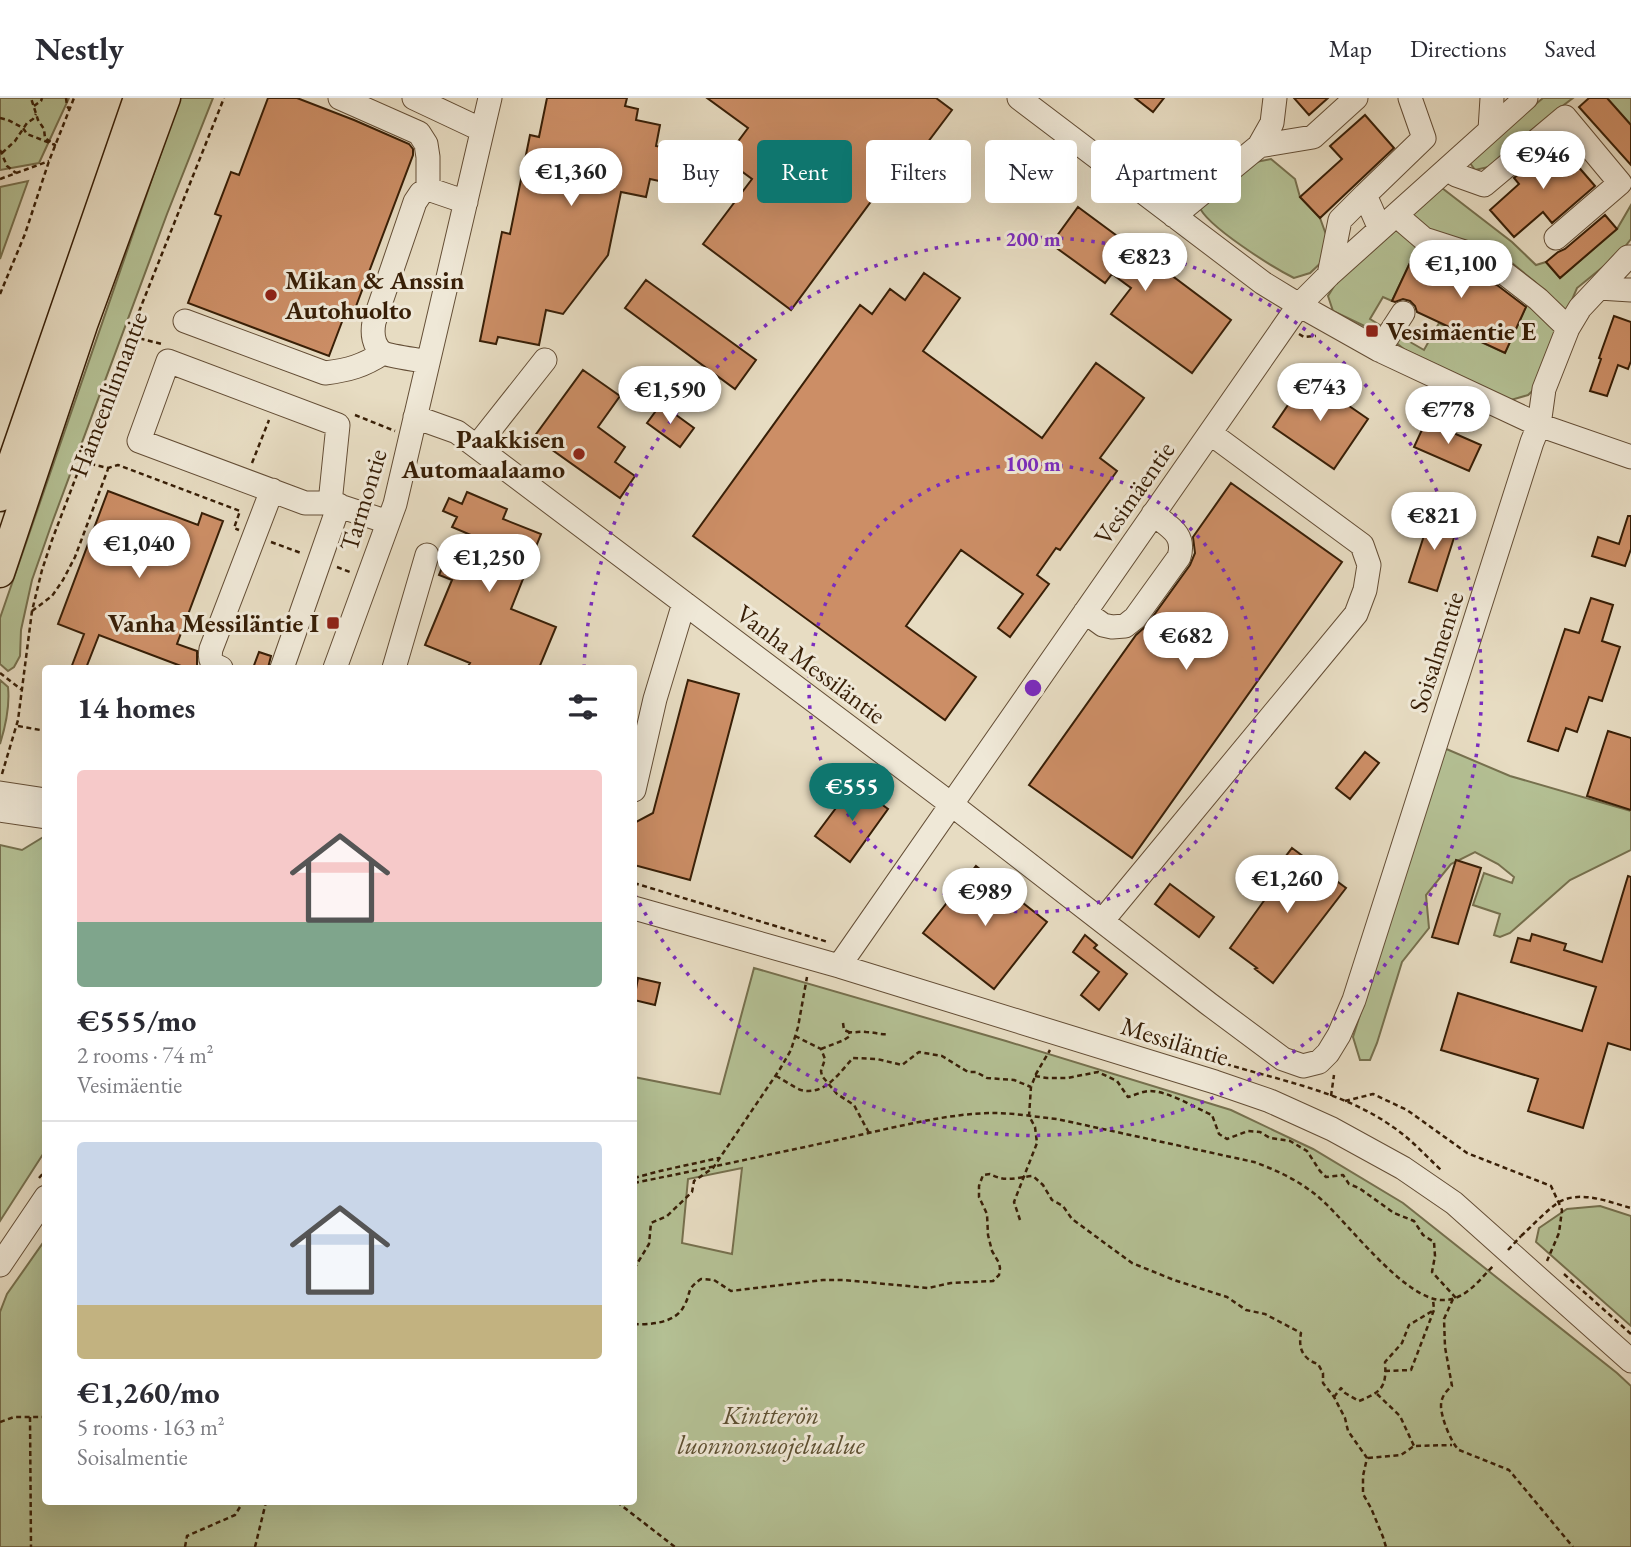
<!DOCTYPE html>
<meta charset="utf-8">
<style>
:root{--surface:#fff;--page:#f2f2f3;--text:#2b2b33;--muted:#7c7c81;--line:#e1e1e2;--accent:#0f766e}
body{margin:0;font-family:"EB Garamond",serif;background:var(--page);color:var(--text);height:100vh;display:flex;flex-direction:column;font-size:26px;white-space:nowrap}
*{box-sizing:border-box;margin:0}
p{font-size:23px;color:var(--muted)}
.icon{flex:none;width:38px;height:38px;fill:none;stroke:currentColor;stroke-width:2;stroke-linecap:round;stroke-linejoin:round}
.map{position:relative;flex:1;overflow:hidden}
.drawer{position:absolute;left:42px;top:567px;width:595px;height:840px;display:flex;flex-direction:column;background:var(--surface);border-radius:7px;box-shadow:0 7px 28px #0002}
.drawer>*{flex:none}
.banner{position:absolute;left:658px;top:42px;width:665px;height:63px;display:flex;gap:14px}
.price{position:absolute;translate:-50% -60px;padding:0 16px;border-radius:24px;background:#fff;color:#222;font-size:23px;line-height:46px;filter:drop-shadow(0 2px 4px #0008)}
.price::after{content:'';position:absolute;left:50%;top:42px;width:21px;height:16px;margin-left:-10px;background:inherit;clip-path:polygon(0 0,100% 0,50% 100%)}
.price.current{background:var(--accent);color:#fff}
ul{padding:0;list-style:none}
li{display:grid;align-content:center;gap:14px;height:371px;padding:0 35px}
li+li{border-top:2px solid var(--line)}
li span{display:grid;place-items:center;height:217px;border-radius:7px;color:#555}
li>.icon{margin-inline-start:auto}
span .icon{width:126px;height:126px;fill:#fffc;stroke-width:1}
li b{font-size:30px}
h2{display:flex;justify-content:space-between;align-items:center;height:84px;padding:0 35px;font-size:30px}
.tag{padding:0 24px;border-radius:7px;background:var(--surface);box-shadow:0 7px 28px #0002;font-size:24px;line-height:63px}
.tag.current{background:var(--accent);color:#fff}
header{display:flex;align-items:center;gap:42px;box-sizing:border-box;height:98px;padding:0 35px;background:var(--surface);border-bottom:2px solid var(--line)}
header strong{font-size:33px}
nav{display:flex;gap:38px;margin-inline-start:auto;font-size:24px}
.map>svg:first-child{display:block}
.green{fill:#b4c094;stroke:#76704e;stroke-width:2;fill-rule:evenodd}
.building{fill:#cc8e66;stroke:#381f07;stroke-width:2}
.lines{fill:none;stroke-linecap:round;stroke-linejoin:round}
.minor-casing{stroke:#644e36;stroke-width:25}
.major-casing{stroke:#381f07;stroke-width:31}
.path{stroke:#381f07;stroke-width:2.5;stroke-dasharray:5 3.5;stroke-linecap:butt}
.minor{stroke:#efe8d7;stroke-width:23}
.major{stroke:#e7dcc2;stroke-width:28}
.path-bridge{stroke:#381f07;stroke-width:2.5;stroke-dasharray:5 3.5;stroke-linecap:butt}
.ring{fill:none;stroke:#7b2cbf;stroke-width:3.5;stroke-dasharray:3.5 7}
.poi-dot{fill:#8f2418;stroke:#efe8d7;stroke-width:2.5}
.labels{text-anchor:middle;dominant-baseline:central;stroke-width:6;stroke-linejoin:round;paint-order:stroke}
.poi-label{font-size:26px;font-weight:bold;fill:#381f07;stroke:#efe8d7;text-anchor:start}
.street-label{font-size:26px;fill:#381f07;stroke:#efe8d7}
.park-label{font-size:26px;font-style:italic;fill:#5d4f31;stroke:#efe8d7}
.centre{fill:#7b2cbf;stroke:#efe8d7;stroke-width:3.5}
.ring-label{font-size:21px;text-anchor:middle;font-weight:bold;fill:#7b2cbf;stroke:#efe8d7;stroke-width:6;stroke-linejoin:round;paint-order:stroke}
</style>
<header>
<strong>Nestly</strong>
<nav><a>Map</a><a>Directions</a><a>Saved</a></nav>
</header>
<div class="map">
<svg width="1631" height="1449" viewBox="0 0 1631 1449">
<rect width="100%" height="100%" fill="#e7dcc2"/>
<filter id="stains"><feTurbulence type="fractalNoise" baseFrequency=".00286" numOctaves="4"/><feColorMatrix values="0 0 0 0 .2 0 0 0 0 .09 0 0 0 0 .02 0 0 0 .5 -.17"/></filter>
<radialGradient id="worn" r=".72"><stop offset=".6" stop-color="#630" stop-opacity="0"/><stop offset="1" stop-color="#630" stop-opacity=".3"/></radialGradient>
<path class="green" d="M0,0h69l-30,65 -39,7z
M180,0h33l-46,116 -115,309 -20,57 -11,50 -1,26 -6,11 -6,4 -8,-7v-46z
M1543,0h30l-21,16 -59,52 -18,4 -5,-7 6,-9z
M1607,0h24v27z
M1271,61l24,20 5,18 20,21 8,22 -2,18 -16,15 -16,5c-20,-10 -88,-52 -95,-72l52,-43z
M28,83l-28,78v-72z
M1442,90l70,54 24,23 10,-3 14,16 57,-49 14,-24v34l-11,14 -43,35 -12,28 -30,-34 -34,-28 -24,-12h-19l-34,-10 -15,-14z
M1398,130l19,20 -25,53 -9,-4 -13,22 13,8 -4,6 -46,-22 -5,-15 8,-13z
M1529,202l29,31 -18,53 -12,11 -17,5 -106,-50 -11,-9 4,-6 26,15 15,-27 66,30z
M0,582l8,7c2,20 -2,38 -8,57z
M1444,650l66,28 121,35v39l-61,30 -60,53 -10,4 -6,-2 6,-21 -27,-9 11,-32 28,10 2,-6 -16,-13 -23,-12 -24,12 -25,31 3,33 -27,34 -25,81 -7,17h-10l-7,-23z
M45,738v315l-45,70v-376l22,5z
M754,870l252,73 225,69 82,39 90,54 214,170 14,13v161h-1631v-235l7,-18 38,-54 1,262h588v-425l86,17zM742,1070l-10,86 -50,-11 6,-64z
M1600,1108l31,10v110l-95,-84 3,-14 28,-19z"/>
<path class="building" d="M268,0h29l57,22 55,24 4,5v6l-58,154 -7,-3 -19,50 -141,-53 33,-87 -6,-2 16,-42 8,3z
M547,0h80l-2,8 13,3 -2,11 24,5 -4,21 43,9 -22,30 -27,-6 -4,18 -25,-5 -13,63 -45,59 -17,-4 -7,35 -41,-8 -2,7 -16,-3 22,-109 8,2 20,-99 9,2z
M707,0h229l16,12 -49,65 -8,-6 -104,141 -88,-66 49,-65 -27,-20 23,-31z
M1135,0h29l-11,14z
M1294,0h34l-19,17z
M1589,0h18l24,27v40l-52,-58z
M1365,17l29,33 -74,70 -20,-21 42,-38 -12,-13z
M1557,44l38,44 -43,37 -9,-11 -29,25 -24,-27 29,-26 -5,-6z
M1078,109l54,40 -10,13 19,13 10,-13 80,60 -39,53 -81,-59 20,-26 -19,-14 -7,9 -54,-39z
M1605,117l12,14 -57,49 -14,-16 12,-10 7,-3z
M1416,152l33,13 30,9 12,9v1l6,3 29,22 -21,46 -88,-41 -2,-6 -5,-5 -7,-2 -8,3 -3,-1z
M924,175l36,25 -37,53 119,87 54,-75 48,35 -44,60 17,13 -57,79 -4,-2 -19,27 12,9 -39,53 -12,-9 25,-34 -62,-44 -55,76 70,51 -31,43 -252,-184 167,-231 12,9 18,-25 15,11z
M646,182l110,80 -21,29 -110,-81z
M1614,218l17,6v39l-3,8 -10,-4 -11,31 -17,-5 11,-32 -2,-1z
M583,272l37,26 -22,31 27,20 -10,15 20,14 -15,22 -86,-61z
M1307,279l61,42 -34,50 -61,-42z
M661,306l33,24 -14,19 -33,-24z
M1426,323l55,24 -12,26 -55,-24z
M1231,385l111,79 -210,296 -103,-73 107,-150 10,-9 44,-61 5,-12 -2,-16z
M108,393l90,34 4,-12 21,8 -46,123 20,7v17h-16v-2l-82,-31 -13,33h-15l13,-34 -26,-10z
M467,394l40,17 -4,10 38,15 -30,75 45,18 -17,41h-72l3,-5 -45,-18 27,-65 -13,-5 10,-24 34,14 9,-21 -40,-17 5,-10 -14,-6 6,-13 13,6z
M1431,416l28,8 -22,69 -28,-9z
M1628,418h3v33l-6,17 -33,-10 6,-19 21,7z
M1591,500l22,7 -11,36 18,6 -18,54 -13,-4 -12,35 -11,-4 -8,23 -30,-10 37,-112 14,4z
M259,554l12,4 -3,12h-15z
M688,582l51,14 -49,186 -56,-15v-42l19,-10z
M1608,633l23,7v72l-44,-14z
M1365,654l14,11 -29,36 -14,-11z
M854,686l34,25 -38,53 -35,-26z
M1292,750l54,40 -73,95 -18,-14 2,-1 -27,-20 41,-57 -7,-6z
M1456,762l25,8 -23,76 -26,-7z
M976,768l71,56 -53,67 -71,-56z
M1628,778l3,1v173l-23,-7 -25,85 -55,-17 10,-32 -97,-29 17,-57 124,38 14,-44 -85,-25 7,-24 12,3 2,-7 34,10 -2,6 38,12z
M1170,786l44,33 -15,20 -44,-33z
M1085,837l12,10 -3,3 33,26 -28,36 -18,-15 18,-23 -26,-20z
M638,880l22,5 -5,22 -21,-5z"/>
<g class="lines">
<g class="minor-casing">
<path id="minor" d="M340,0l79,35 7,11 2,13v32
M414,0l68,32
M1019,0l244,185 36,22 80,45 160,75 92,32
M1490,32l2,-32
M1259,48l54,-9 43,-39
M1450,69l6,8 28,10 81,-68 55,66 -64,55
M1396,117l28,24 62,20 52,40 30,29
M1174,118l85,-70 13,-23 3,-25
M1380,131l-15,-34 59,-57 -14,-40
M1329,177l11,-55 25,-25
M1599,190l32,2
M185,223l140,52c24,-3 38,-7 58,-20
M1379,252l24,-37
M428,264c-9,-2 -39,-6 -45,-9 -10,-7 -11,-20 -9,-31l41,-120 6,-9 7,-4 38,13
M415,319l42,15 494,372 258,200 74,55 20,7 16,-4 9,-9 11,-18 15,-35 178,-558 7,-17 5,-36 24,-61 12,-20 48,-51h3
M477,348l68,-86
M330,405l8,-78 -170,-64 -29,80 166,62h25l58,19
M1085,514l18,13 9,2 13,-1 10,-8 44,-61c7,-23 -10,-30 -26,-43
M221,570c-10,-4 -12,-8 -10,-19l61,-159
M282,570l57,-163
M335,570l60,-164 95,-406
M394,570l33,-113
M634,692l21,-91 29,-96
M0,695l46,7
M0,712l46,7
M634,810l205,58 376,116 55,19 62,28 71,39 51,35 177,158
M1103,822l253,-306 9,-24 4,-25 -7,-20 -152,-112
M839,868l460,-661 30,-30 197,-177
M0,1167l46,-68"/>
</g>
<g class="major-casing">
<path id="major" d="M0,399l138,-399
M0,475l83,-248 83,-227"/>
</g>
<path class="path" d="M66,0l1,8 2,3
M34,8l7,-5 1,-3
M0,20l8,2 15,8 4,6 28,11 -10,-7 -1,-9 -6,-9 -7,-22
M0,52l7,16 9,7
M2,55l13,-12 12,-18 6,-4 3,-5
M0,81l49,-18
M0,196l25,-60 24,-73 25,-63
M1299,236l5,3 12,-1
M131,241h11l20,5
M355,317l40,16
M82,364l26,6 10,-3 122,46 -6,17 5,2
M252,365l17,-43
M271,444l30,11
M337,469l13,5
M32,513l20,-15 11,-16 12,-23 33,-88
M0,575l22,17
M18,628l28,5
M2,676l16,-54 14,-109 10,-41 10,-30 88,-231 84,-211
M634,785l194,59
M843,925l1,7 5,2
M795,938l26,13 4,10 -4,12 1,5 15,18 17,11 15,28
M821,951l23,-9 6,-4 -1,-4c6,1 11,-1 17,0 8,0 14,3 23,2
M1226,966c56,17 118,28 167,63 18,12 33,29 49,44
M776,978c8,4 17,11 25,14 24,6 38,-17 52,-32l24,1 25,6 17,-13 23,4 26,16h8l11,6 27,2 17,7
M1035,978l12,2h20l31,-6 19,9 11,16c7,-2 15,-6 22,-6 18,0 46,17 62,24l7,19 8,5 21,-8 12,1 10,6 20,3 17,10 13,20 6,6 17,-2 6,9 10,4 35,25 20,8 9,14 11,7 1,14 -3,16 24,26
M1331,998l3,-21
M1345,1003l28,-7 34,16 60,43 84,33 11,24 -3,23 -12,28
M39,1080l7,-8
M634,1080l26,-7 59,-13
M634,1085c69,-14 138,-29 208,-44 46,-10 105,-26 152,-26 21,0 42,4 63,6l197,43c25,9 50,21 70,40 26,24 82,98 118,98 23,1 37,-20 52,-35
M1020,1122l-6,-18 23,-59 -2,-16 -6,-11 2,-29 5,-13 14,-24
M1521,1138c9,-8 28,-28 38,-34 22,-12 50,0 72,6
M634,1171l15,-25 2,-21 16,-7 25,-24 2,-11 19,-13 67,-99 11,-19 7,-23 9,-50
M1564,1176l67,60
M1453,1201l-9,20 1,28 7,39c-6,5 -11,11 -11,20 0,11 10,37 18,44l50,20 64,77
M634,1226c16,1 42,-1 50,-18 8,-14 1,-16 17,-27l13,1 17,11 92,-11h21l84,8 23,-5 42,-2 6,-6 1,-7 -1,-5 -7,-12 -4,-16 -1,-21 -8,-17v-11l4,-11 7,-1c17,9 26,3 43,2l10,9 9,15 11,6 9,13 60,44 42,17 53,17 19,13 19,4 36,19c-3,16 2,26 17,31l5,9v10l11,14 11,21 3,13 19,27 -4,18v18l8,14 12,29 3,10
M1385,1273l26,-1 23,-60 -1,-11
M1377,1296l23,22 14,30
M1334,1299l7,-9 4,5 14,8c22,-9 28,-13 26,-39l17,-19 7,-18 25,-15
M30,1319l1,130
M0,1324l14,-5h32
M1368,1360l33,-3 13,-9 38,-1
M617,1404l58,45
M185,1449l2,-11 48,-21 8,-13
M255,1449l11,-45"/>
<use href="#minor" class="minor"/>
<use href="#major" class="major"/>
<path class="path-bridge" d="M1508,1152l13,-14"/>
</g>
<g class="ring">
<circle cx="1033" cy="590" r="224"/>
<path d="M584 570A449 449 0 1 1 635 797"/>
</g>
<g class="poi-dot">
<circle cx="271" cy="197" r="7"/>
<rect x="1365" y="226" width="14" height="14" rx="3.5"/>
<circle cx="579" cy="356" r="7"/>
<rect x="326" y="518" width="14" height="14" rx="3.5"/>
</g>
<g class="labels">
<g class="poi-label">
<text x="285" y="182">Mikan &amp; Anssin<tspan x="285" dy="30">Autohuolto</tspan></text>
<text x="1386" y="233">Vesimäentie E</text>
<text x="565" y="341" text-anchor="end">Paakkisen<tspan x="565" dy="30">Automaalaamo</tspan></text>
<text x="319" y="525" text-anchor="end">Vanha Messiläntie I</text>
</g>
<g class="street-label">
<text transform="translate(108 296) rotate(-69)">Hämeenlinnantie</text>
<text transform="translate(1134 395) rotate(-55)">Vesimäentie</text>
<text transform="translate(363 402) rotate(-73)">Tarmontie</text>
<text transform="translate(1436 554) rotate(-72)">Soisalmentie</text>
<text transform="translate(811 566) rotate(37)">Vanha Messiläntie</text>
<text transform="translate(1175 943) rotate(17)">Messiläntie</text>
</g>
<g class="park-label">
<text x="771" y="1317">Kintterön<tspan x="771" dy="30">luonnonsuojelualue</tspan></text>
</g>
</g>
<circle cx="1033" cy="590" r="10" class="centre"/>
<g class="ring-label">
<text x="1033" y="148">200 m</text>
<text x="1033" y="373">100 m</text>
</g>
<rect width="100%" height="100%" filter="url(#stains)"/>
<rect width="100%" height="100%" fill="url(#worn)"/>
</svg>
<b class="price" style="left:1543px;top:93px">€946</b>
<b class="price" style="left:571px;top:110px">€1,360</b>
<b class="price" style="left:1145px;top:195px">€823</b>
<b class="price" style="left:1461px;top:202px">€1,100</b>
<b class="price" style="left:1320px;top:325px">€743</b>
<b class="price" style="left:670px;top:328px">€1,590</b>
<b class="price" style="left:1448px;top:348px">€778</b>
<b class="price" style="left:1434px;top:454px">€821</b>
<b class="price" style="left:139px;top:482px">€1,040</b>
<b class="price" style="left:489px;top:496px">€1,250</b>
<b class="price" style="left:1186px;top:574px">€682</b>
<b class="price current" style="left:852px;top:725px">€555</b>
<b class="price" style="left:1287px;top:817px">€1,260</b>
<b class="price" style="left:985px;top:830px">€989</b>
<div class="banner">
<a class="tag">Buy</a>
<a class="tag current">Rent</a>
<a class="tag">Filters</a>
<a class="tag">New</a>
<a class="tag">Apartment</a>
</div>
<section class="drawer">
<h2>14 homes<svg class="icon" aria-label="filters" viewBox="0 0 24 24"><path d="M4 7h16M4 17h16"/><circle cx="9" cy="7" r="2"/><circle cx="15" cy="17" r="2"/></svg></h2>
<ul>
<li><span style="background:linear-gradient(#f6c9c9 70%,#7fa58c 0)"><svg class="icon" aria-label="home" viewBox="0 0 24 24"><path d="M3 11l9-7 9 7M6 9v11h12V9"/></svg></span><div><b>€555/mo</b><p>2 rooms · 74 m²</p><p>Vesimäentie</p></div></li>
<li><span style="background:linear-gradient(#c9d6e8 75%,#c2b280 0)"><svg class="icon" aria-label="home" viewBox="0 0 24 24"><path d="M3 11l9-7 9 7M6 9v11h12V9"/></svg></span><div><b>€1,260/mo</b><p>5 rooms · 163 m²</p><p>Soisalmentie</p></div></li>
</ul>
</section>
</div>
